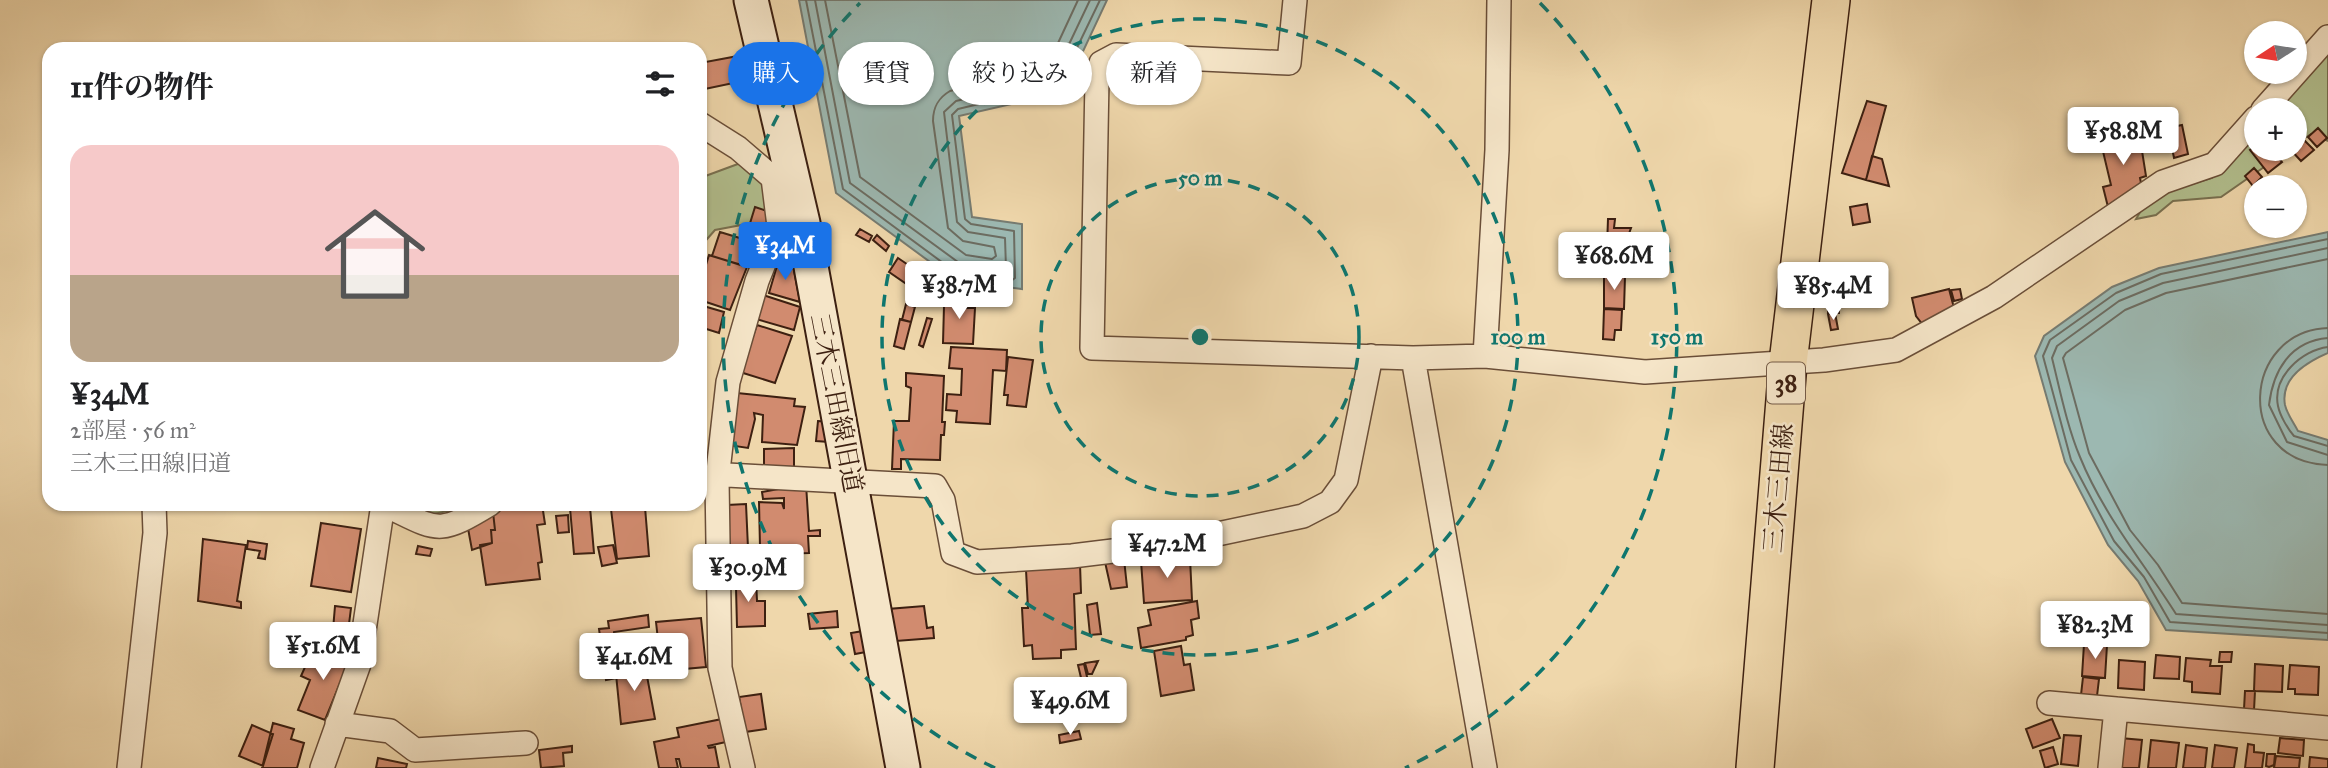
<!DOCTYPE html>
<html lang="ja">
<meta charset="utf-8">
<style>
:root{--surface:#fff;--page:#f2f2f2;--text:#202124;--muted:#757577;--line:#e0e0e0;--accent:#1a73e8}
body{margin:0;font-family:"IM FELL Great Primer","Noto Serif JP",serif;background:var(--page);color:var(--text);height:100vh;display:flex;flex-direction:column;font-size:26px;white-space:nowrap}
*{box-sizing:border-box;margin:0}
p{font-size:23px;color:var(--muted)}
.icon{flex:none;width:38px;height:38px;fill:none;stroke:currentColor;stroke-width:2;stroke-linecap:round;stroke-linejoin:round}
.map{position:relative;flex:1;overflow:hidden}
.drawer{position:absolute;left:42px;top:42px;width:665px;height:469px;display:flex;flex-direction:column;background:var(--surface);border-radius:21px;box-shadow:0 2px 5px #0004}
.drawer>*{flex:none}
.banner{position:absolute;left:728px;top:42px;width:665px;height:63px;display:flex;gap:14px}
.needle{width:46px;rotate:258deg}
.fabs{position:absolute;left:2244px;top:21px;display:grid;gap:14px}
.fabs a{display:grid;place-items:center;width:63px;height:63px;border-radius:50%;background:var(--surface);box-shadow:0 2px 5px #0004;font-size:35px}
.price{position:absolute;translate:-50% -60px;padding:0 16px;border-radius:7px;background:#fff;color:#222;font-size:23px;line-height:46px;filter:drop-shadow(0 2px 4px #0008)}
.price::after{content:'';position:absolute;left:50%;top:42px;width:21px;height:16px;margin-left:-10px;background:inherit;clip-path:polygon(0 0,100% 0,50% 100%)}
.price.active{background:var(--accent);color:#fff}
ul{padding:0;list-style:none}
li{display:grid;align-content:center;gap:14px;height:371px;padding:0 28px}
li+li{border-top:2px solid var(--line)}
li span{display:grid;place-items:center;height:217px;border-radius:21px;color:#555}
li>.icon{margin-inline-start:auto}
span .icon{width:126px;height:126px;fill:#fffc;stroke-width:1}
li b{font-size:30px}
h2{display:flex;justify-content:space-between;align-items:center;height:84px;padding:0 28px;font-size:30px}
.pill{padding:0 24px;border-radius:32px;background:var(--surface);box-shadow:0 2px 5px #0004;font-size:24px;line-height:63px}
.pill.active{background:var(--accent);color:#fff}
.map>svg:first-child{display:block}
.green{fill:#b2bf8e;stroke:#787050;stroke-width:2}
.water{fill:#9cb8b1;stroke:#767b71;stroke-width:2}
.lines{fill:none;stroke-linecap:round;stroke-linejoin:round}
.shore{stroke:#6c6c61;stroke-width:2}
.building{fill:#d18b6f;stroke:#3d2011;stroke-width:2}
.street-casing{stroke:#6a4e38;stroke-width:26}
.secondary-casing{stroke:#3d2011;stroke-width:37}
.primary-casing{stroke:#3d2011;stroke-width:40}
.street{stroke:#f5e5c8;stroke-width:23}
.secondary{stroke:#f5e5c8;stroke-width:33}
.primary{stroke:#efd7ab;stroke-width:37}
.ring{fill:none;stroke:#0f766e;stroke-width:3.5;stroke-dasharray:12 9}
.labels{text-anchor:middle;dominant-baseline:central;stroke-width:5;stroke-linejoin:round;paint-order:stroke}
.shield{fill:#f5e5c8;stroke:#745b48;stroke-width:2}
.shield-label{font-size:24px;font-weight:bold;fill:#3d2011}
.street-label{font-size:26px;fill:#3d2011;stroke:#f5e5c8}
.centre{fill:#0f766e;stroke:#f5e5c8;stroke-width:3.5}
.ring-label{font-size:21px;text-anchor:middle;font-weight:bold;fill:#0f766e;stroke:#f5e5c8;stroke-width:5;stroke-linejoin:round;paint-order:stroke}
</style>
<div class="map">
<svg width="2328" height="768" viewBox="0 0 2328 768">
<rect width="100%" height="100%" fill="#efd7ab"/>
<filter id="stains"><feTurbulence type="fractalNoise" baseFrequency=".00286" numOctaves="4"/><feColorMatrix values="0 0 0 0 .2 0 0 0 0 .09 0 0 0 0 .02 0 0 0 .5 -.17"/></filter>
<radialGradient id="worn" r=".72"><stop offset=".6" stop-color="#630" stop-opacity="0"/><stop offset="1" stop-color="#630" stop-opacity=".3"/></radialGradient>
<path class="green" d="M2328,46v95l-17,-7 -17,11v-35h-23z
M2256,128v21h34l-69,48 -48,4 -17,14 -20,4 13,-22 63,-19z
M746,161l17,18 10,40 -58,11 -15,17v-69z
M415,504h65l-51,11z"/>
<path class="water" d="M799,0h308l-43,92 -105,24 13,101 50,7v65l-66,-8 -120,-88z
M2328,232v121c-21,9 -48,25 -43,52 2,9 9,18 13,26l30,9v200l-162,-10 -28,-49 -30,-36 -43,-83 -30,-106 9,-20 68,-49 47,-19z"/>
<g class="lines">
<path class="shore" d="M806,0l37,189 115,85 53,7 4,-3 -1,-47 -43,-7 -6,-5 -13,-104 6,-6 101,-24 41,-85
M815,0l35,183 112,82 41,6 3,-3 -1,-30 -37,-6 -11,-10 -13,-110 12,-11 97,-23 37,-78
M825,0l35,177 106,78 26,4 4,-3 -2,-9 -31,-6 -15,-13 -15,-107c0,-14 5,-23 17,-30l96,-22 32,-69
M2328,239l-167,35 -45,19 -66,47 -7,16 28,104 43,81 30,36 26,45 158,11
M2328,248l-165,35 -44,18 -62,45 -5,12c8,32 15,68 28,99 23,57 63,105 96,157l152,11
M2328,259l-162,34 -41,17 -59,43 -3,5 26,95 41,77 28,35 24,38 146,11
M2328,328c-86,3 -95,134 0,137
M2328,338c-38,3 -55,33 -59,67l18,37 41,13
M2328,347c-26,3 -56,30 -50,59 2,10 10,23 16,30l34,10"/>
</g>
<path class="building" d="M738,56l5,25 -43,9v-27z
M1867,101l19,5 -20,74 -24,-7z
M2132,118l4,14 -36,9 -3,-15z
M2182,125l6,29 -14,4 -6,-30z
M2096,126l3,13 -7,2 -4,-14z
M2318,128l9,10 -10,9 -9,-10z
M2139,132l7,44 -6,2 1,5 -10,10 -23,14 -5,-20 8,-2 -10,-42z
M2302,138l12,12 -13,11 -11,-12h4z
M2256,145v4h15l11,13 -14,11 -18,-23z
M1872,156l10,3 7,27 -23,-6z
M2254,168l8,9 -9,9 -8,-10z
M1867,204l3,18 -17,3 -3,-18z
M755,207l15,5 -8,26 -15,-5z
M1608,219h7l-1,9h17l-5,14 -1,33 -19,-1z
M860,229l12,7 -3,6 -13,-7z
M720,232l36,11 -8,24 -36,-11z
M877,235l12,11 -3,5 -13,-11z
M709,255l38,12 -17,43 -30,-10v-16z
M898,258l19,13 -9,14 -19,-13z
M779,259l14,6 7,37 -31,-9z
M1872,273l2,10 -14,2 -1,-10z
M1604,275l21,1 -1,33 -20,-1z
M1828,283h6v18l-6,1z
M1884,284l2,16 -14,1 -1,-16z
M934,287l12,3 -3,11 -11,-2z
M1949,289l5,19 -31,17 -7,-9 -4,-18z
M1960,289l2,10 -8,2 -3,-11z
M763,295l37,12 -6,23 -38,-11z
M948,296h19v12h8l-2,36 -30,-1 1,-37h4z
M1834,301l5,1v11h-11v-11z
M906,304l9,3 -4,15 -9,-2z
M700,305l24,7 -5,21 -19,-6z
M1604,309l18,1 -1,20h-6l-1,10 -11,-1z
M1835,313l3,16 -7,1 -3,-16z
M927,318l5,1 -9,28 -4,-2z
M900,319l11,3 -7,27 -10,-3z
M757,325l35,11 -17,47 -35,-11z
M951,347l56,3 -1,21 -13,-1 -3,54 -34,-2 1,-11 -11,-1 1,-16 14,1 1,-26 -13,-1z
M1008,357l25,3 -7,47 -19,-2 1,-10h-4z
M906,373l38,3 -2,46h3l-1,13h-3l-1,25 -39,-1v10h-9l2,-48h15l2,-33 -5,-2z
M737,393l58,6 -1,7 11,1 -8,38 -35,-3 1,-27 -9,-2 1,6 -7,29 -20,-3z
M818,421l13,1 -2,20 -13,-1z
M794,448v22l-30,-1v-20z
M806,484l3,47 11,-1v6h-12l1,17 -30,1v7l-12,1v-4h-21v16l-17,1 -2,-70 19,-1 2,44 12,-1 -1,-45 23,1 2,6v-11l-21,1 -1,-7z
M516,504h26l3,20 -8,1 5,37 -4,1 2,16 -54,6 -6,-40 12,-2 -1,-13h4l-2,-18z
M600,504h46l1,1 -47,2z
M590,507l4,46 -20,1 -4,-46z
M645,507l4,49 -32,3 -6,-50z
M493,512l2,18h-4l1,13 -20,7 -5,-27z
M568,515l1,17 -11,1 -2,-17z
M321,523l40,6 -10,63 -40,-6z
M203,539l43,6 -9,56 4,1v6l-43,-7z
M248,541l19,3 -2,15 -7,-1 2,-7 -13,-2z
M613,545l4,18 -15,3 -4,-19z
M418,546l14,3 -2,7 -14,-2z
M1190,558l2,42 -48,3 -3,-42z
M1124,559l3,28 -16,2 -6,-27z
M1080,564l1,29 -7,1 2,55 -15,1v8l-28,1 -1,-14 -8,1 -2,-38h6l-2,-38z
M731,578l25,1 1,22h8v25l-28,1 -1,-40h-5z
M1197,601l2,17 -8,2 2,15 -7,2v3l-45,8 -3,-20 13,-3 -3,-15z
M1097,603l4,31 -11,1 -3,-30z
M335,606l16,2 -3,24 -15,-2z
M924,606l3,22 6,-1 1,11 -38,3 -8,-32z
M837,611l1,16 -28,2 -2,-15z
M648,615l1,12 -35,5 3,46 -11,2 -7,-51 10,-1 -1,-7z
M701,618l5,49 -44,4 -4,-23 15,-3v-4l-15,-1 -2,-18z
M863,631l3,21 -11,2 -4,-21z
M2084,644l23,1 -2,33 -23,-2z
M325,645l25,14 -25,61 -27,-10 12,-30 -9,-4 8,-18 9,4z
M1181,646l3,19 6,-1 4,26 -33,6 -7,-45z
M2220,652h12l-1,10h-12z
M2156,655l24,2 -1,22 -25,-1z
M2186,658l25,2 -1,6h12l-2,28 -28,-2v-10l-8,-1z
M644,660l11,59 -34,5 -6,-60z
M2119,660l26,2 -1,28 -26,-2z
M1098,661l-6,13h-4l-3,-11z
M1084,664l4,17 -6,1 -4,-17z
M2255,664l28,2 -1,26 -28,-1z
M2290,665l29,2 -1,28 -23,-1v-5h-7z
M2083,677l16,2 -2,17 -16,-1z
M2245,691h10l-1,19 -10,-1z
M761,694l5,35 -21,3 -6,-35z
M722,719l4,23 -18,4 1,2 6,-1 4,21h-38l-2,-9h-3l2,9h-19l-5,-26 25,-5 -2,-9z
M2052,719l8,19 -27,10 -7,-19z
M273,723l21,6 -3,10 13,4 -7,25h-35z
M252,725l21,9 -10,32 -24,-10z
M1079,731l2,8 -21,4 -1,-8z
M2064,735l17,1 -3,30 -17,-2z
M2120,738l22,2 -3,28h-23z
M2280,738l24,2 -1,16 -25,-3z
M2151,740l28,3 -3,25h-28z
M2248,744l6,1v7l10,1 -2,15h-17z
M2186,745l21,3 -2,20h-22z
M2215,745l22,3 -3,20h-22z
M572,746v6l-9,1 1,13 -23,2 -2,-18z
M2053,747l5,17 -13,4 -5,-17z
M2267,754h8l-1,11 -5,2 -3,-1z
M2276,756l24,2 -1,10h-25z
M2310,757l18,2v9h-19z
M378,758l29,6 -1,4h-30z"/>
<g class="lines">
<g class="street-casing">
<path id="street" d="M1295,0l-6,63 -173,-8 -15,8 -4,16 -5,269 321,10 72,-2 160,16 179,-12 72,-10 98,-53 169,-115 52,-18 41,-46
M2263,110l65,-73
M700,124l38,24 35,30 6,48
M1485,356l12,-206 2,-150
M1413,358l72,410
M700,482l27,-7 208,11 8,14 10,53 24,9 95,-6 98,-12 133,-28 27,-14 16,-22 25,-124
M383,504c55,26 53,33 107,0
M2049,703l279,25
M337,724l53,7 25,19 111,-7
M129,768l26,-235 -1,-29
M322,768l37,-104 24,-160
M743,768l-23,-100 -3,-188 11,-98 29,-101 22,-55 24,-3
M2110,768l6,-59"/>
</g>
<g class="secondary-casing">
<path id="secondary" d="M751,0l52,223 100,545"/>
</g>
<g class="primary-casing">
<path id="primary" d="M1755,768l33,-405 43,-363"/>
</g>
<use href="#street" class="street"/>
<use href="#secondary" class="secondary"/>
<use href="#primary" class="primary"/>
</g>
<g class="ring">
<circle cx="1200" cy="337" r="159"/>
<circle cx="1200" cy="337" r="318"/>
<path d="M995 768A477 477 0 0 1 860 3M1540 3A477 477 0 0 1 1405 768"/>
</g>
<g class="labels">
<rect class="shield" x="1767" y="362.5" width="38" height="41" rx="5"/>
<g class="shield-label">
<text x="1786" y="383">38</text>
</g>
<g class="street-label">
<text transform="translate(837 403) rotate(79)">三木三田線旧道</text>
<text transform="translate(1778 488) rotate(-85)">三木三田線</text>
</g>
</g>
<circle cx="1200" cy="337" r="10" class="centre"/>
<g class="ring-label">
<text x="1200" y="185">50 m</text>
<text x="1518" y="344">100 m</text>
<text x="1677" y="344">150 m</text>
</g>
<rect width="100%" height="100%" filter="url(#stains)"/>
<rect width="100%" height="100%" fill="url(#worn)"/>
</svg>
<div class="fabs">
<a><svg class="needle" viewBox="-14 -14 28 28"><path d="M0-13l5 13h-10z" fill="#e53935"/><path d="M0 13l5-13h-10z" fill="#757577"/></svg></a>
<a>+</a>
<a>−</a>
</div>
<b class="price" style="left:2123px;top:167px">¥58.8M</b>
<b class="price active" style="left:785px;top:282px">¥34M</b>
<b class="price" style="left:1614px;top:292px">¥68.6M</b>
<b class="price" style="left:959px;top:321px">¥38.7M</b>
<b class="price" style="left:1833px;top:322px">¥85.4M</b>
<b class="price" style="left:1167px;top:580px">¥47.2M</b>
<b class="price" style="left:748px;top:604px">¥30.9M</b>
<b class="price" style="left:2095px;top:661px">¥82.3M</b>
<b class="price" style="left:323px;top:682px">¥51.6M</b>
<b class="price" style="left:634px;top:693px">¥41.6M</b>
<b class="price" style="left:1070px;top:737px">¥49.6M</b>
<div class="banner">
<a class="pill active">購入</a>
<a class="pill">賃貸</a>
<a class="pill">絞り込み</a>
<a class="pill">新着</a>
</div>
<section class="drawer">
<h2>11件の物件<svg class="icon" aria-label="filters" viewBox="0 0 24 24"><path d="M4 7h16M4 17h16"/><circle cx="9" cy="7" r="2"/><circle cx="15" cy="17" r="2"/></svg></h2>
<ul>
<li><span style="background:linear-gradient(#f6c9c9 60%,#b9a48a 0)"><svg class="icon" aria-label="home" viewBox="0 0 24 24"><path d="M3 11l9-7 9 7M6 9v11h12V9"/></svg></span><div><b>¥34M</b><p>2部屋 · 56 m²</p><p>三木三田線旧道</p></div></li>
</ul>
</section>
</div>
